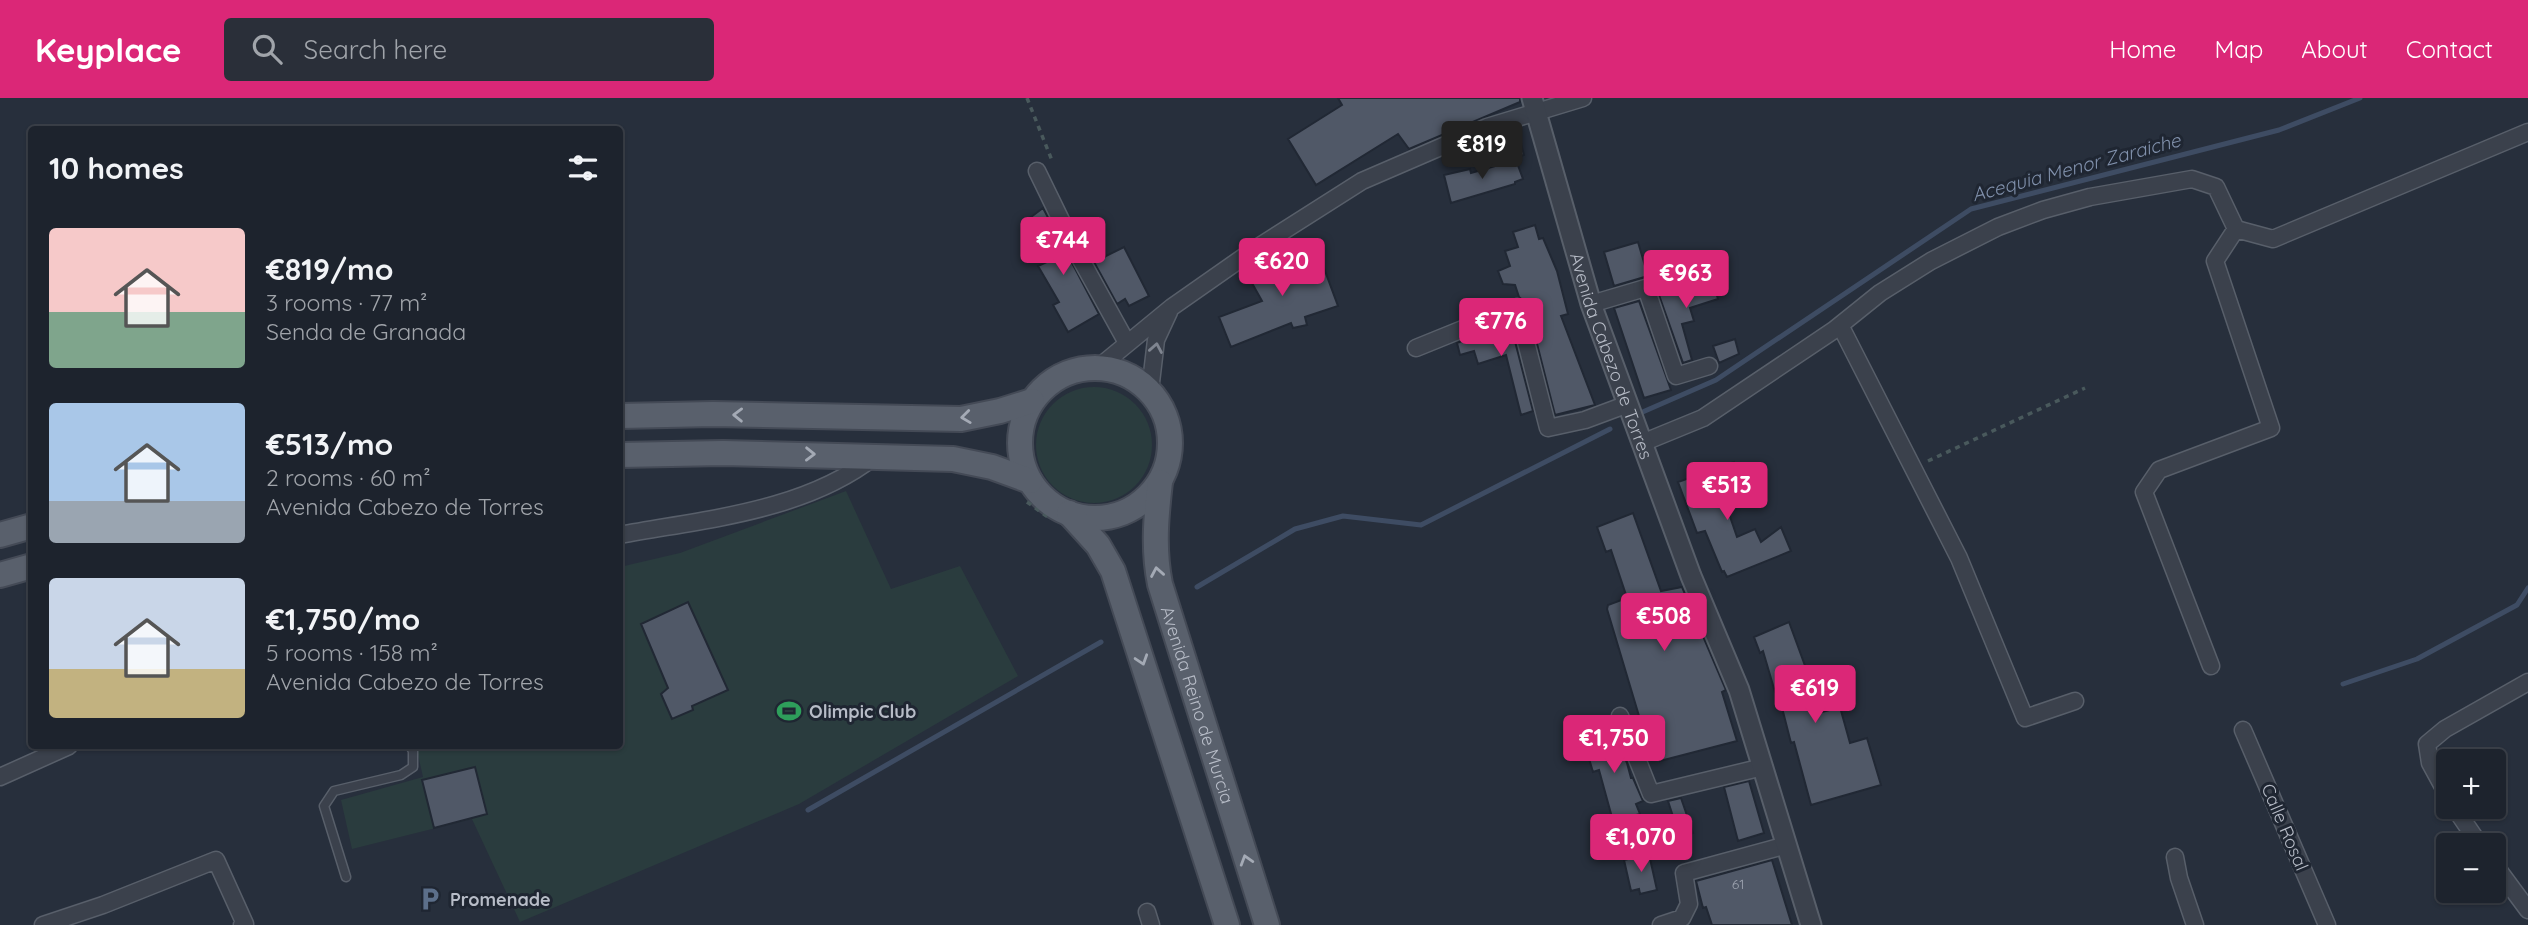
<!DOCTYPE html>
<meta charset="utf-8">
<style>
:root{--surface:#1d232d;--page:#2a2f39;--text:#f1f3f6;--muted:#a0a4aa;--line:#3b4049;--accent:#db2777}
body{margin:0;font-family:Quicksand,sans-serif;background:var(--page);color:var(--text);height:100vh;display:flex;flex-direction:column;font-size:26px;white-space:nowrap}
*{box-sizing:border-box;margin:0}
p{font-size:23px;color:var(--muted)}
.icon{flex:none;width:38px;height:38px;fill:none;stroke:currentColor;stroke-width:2;stroke-linecap:round;stroke-linejoin:round}
.map{position:relative;flex:1;overflow:hidden}
.details{position:absolute;left:28px;top:28px;width:595px;height:623px;display:flex;flex-direction:column;background:var(--surface);border-radius:7px;box-shadow:0 2px 5px #0004,0 0 0 2px var(--line)}
.details>*{flex:none}
.tools{position:absolute;left:2436px;top:651px;display:grid;gap:14px}
.tools a{display:grid;place-items:center;width:70px;height:70px;border-radius:7px;background:var(--surface);box-shadow:0 2px 5px #0004,0 0 0 2px var(--line);font-size:35px}
.price{position:absolute;translate:-50% -60px;padding:0 16px;border-radius:7px;background:var(--accent);color:#fff;font-size:23px;line-height:46px;filter:drop-shadow(0 2px 4px #0008)}
.price::after{content:'';position:absolute;left:50%;top:42px;width:21px;height:16px;margin-left:-10px;background:inherit;clip-path:polygon(0 0,100% 0,50% 100%)}
.price.current{background:#222;color:#fff}
ul{padding:0;list-style:none}
li{display:flex;align-items:center;gap:21px;height:175px;padding:0 21px}
li span{display:grid;place-items:center;flex:none;width:196px;height:140px;border-radius:7px;color:#555}
li>.icon{margin-inline-start:auto}
span .icon{width:84px;height:84px;fill:#fffc;stroke-width:1}
li b{font-size:30px}
h2{display:flex;justify-content:space-between;align-items:center;height:84px;padding:0 21px;font-size:30px}
header{display:flex;align-items:center;gap:42px;box-sizing:border-box;height:98px;padding:0 35px;background:var(--accent);color:#fff}
header strong{font-size:33px}
nav{display:flex;gap:38px;margin-inline-start:auto;font-size:24px}
.search{width:490px;height:63px;background:var(--page);display:flex;align-items:center;gap:18px;box-sizing:border-box;padding:0 24px;border-radius:7px;color:var(--muted);font-size:26px}
.map>svg:first-child{display:block}
.green{fill:#2a3c3e}
.lines{fill:none;stroke-linecap:round;stroke-linejoin:round}
.stream{stroke:#3e4c63;stroke-width:5}
.building{fill:#505867;stroke:#212834;stroke-width:2}
.service-casing{stroke:#585f6a;stroke-width:11}
.minor-casing{stroke:#585f6a;stroke-width:19}
.tertiary-casing{stroke:#585f6a;stroke-width:23}
.primary-casing{stroke:#444a56;stroke-width:28}
.path{stroke:#49595c;stroke-width:3.5;stroke-dasharray:5 5;stroke-linecap:butt}
.service{stroke:#3b414c;stroke-width:8}
.minor{stroke:#3b414c;stroke-width:16}
.tertiary{stroke:#3b414c;stroke-width:19}
.primary{stroke:#59606c;stroke-width:24}
.oneway{stroke:#7f8590}
.oneway2{stroke:#a4aab5}
.labels{text-anchor:middle;dominant-baseline:central;stroke-width:6;stroke-linejoin:round;paint-order:stroke}
.number-label{font-size:14px;fill:#9da3af}
.street-label{font-size:18px;fill:#b7bcc7;stroke:#1f2632}
.poi-label{font-size:18px;font-weight:bold;fill:#b7bcc7;stroke:#1f2632;text-anchor:start}
.water-label{font-size:19px;font-style:italic;fill:#8191ac;stroke:#1f2632}
</style>
<header>
<strong>Keyplace</strong>
<div class="search"><svg class="icon" aria-label="search" viewBox="0 0 24 24"><circle cx="10" cy="10" r="6"/><path d="M15 15l6 6"/></svg>Search here</div>
<nav><a>Home</a><a>Map</a><a>About</a><a>Contact</a></nav>
</header>
<div class="map">
<svg width="2528" height="827" viewBox="0 0 2528 827">
<rect width="100%" height="100%" fill="#272f3c"/>
<path class="green" d="M1036 347a58 58 0 1 1 116 0a58 58 0 1 1-116 0Z
M846,393l45,98 69,-23 58,110 -219,128 -279,118 -48,-103 -120,30 -11,-49 82,-23 -7,-31h204v-179l60,-14z"/>
<g class="lines">
<path class="stream" d="M1638,316l78,-34 255,-171 308,-79 81,-32
M1197,489l98,-58 48,-13 78,9 189,-96
M2343,586l74,-25 100,-54 11,-17
M808,712l293,-168"/>
</g>
<path class="building" d="M1338,0h182v4l-111,47 -11,-15 -82,51 -28,-46 54,-34z
M1517,31l7,26 -13,3 -7,-25z
M1516,62l7,19 -8,3v2l-64,19 -7,-28 26,-6 1,4z
M1043,110l56,106 -31,18 -15,-27 6,-3 -21,-36 11,-5 -18,-44z
M1535,127l4,14 4,-1 14,33 11,43 -7,2 34,89 -40,10 -28,-111 -8,-7 -4,-12 -12,-1 -5,-13 12,-5 -5,-15 13,-4 -5,-15z
M1638,144l10,34 -34,10 -10,-34z
M1124,149l25,49 -20,10 -4,-7 -8,5 -23,-42z
M1318,154l20,54 -33,11 2,8 -14,3 -2,-5 -60,24 -12,-30 43,-16 -14,-25 38,-23 3,8z
M1712,181l6,20 -28,9 4,13 -12,3 10,36 -9,3 -24,-68z
M1639,203l32,89 -27,8 -30,-90z
M1510,224l23,89 -12,4 -15,-60 -28,9 -4,-13 -14,4 -3,-12z
M1735,241l4,15 -20,9 -6,-17z
M1734,364l10,26 -21,8 14,41 18,-8 6,13 20,-15 10,24 -64,26 -3,-6 -2,1 -17,-41 -8,2 -19,-51z
M1633,415l28,78 21,-4 44,103 -4,2 15,49 -77,20 -8,-28 -7,3 -38,-127 1,-4 19,-7 -16,-48 -5,2 -9,-25z
M688,504l40,88 -36,16 1,4 -21,9 -11,-25 7,-6 -27,-64z
M1789,524l33,90 18,-5 10,36 17,-5 14,47 -70,20 -17,-63 -3,1 -13,-51h-3l-12,-41 -3,2 -6,-16z
M1613,632l14,33 4,15h2l10,23 -7,3 4,10 -27,7 -14,-51 -6,2 -10,-33z
M475,669l12,47 -53,14 -12,-48z
M1749,683l15,52 -26,8 -14,-54z
M1681,700l12,35 -13,5 -12,-37z
M1649,756l8,36 -17,4 -1,-5 -8,2 -7,-31z
M1772,762l20,65h-80l-6,-18 -3,1 -7,-27z"/>
<g class="lines">
<g class="service-casing">
<path id="service" d="M346,779l-22,-71 10,-15 67,-16 12,-8v-16l-3,-5"/>
</g>
<g class="minor-casing">
<path id="minor" d="M1037,73l38,78 52,94
M1646,190l30,88 33,-10
M1591,206l122,-36
M1840,227l119,233 66,160 50,-17
M1416,250l101,-41 31,121 37,-8 43,-16
M1099,269l73,-60 80,-56 110,-70 125,-54 96,-29
M1150,293l6,-51 13,-28
M1642,345l61,-25 131,-88 46,-37 51,-32 67,-34 45,-17 47,-13 102,-18 24,8 20,42 37,10 255,-107
M620,437c84,-16 183,-23 254,-78
M2211,568l-67,-174 15,-22 112,-42 -56,-167 21,-32
M1620,618l31,78 112,-27
M2243,632l84,195
M0,679l69,-31
M2448,698l-18,-33 -3,-19 18,-15 83,-47
M2454,709l26,38
M2175,759l4,21 16,47
M2494,766l34,46
M1147,814l4,13
M43,827l60,-20 113,-45 29,64 -3,1
M1661,827l21,-7 7,-14 -5,-31 103,-28"/>
</g>
<g class="tertiary-casing">
<g id="tertiary">
<path id="s1" d="M1532,0l59,206 100,272 48,114 72,235"/>
</g>
</g>
<g class="primary-casing">
<g id="primary">
<circle cx="1095" cy="345" r="75"/>
<path d="M620,318l93,-2 248,5 39,-8 32,-10"/>
<path d="M620,357l103,-2 230,6 39,8 38,14"/>
<path id="s2" d="M1160,384c-4,35 -7,67 0,102l107,341"/>
<path d="M1069,415l29,32 15,26 114,354"/>
<path d="M0,437l32,-9"/>
<path d="M0,477l32,-9"/>
</g>
</g>
<path class="path" d="M1027,0l26,65
M1928,363l157,-73
M1027,404l22,16"/>
<use href="#service" class="service"/>
<use href="#minor" class="minor"/>
<use href="#tertiary" class="tertiary"/>
<use href="#primary" class="primary"/>
</g>
<defs><path id="oneway-chevron" d="M-2-3.5L2.5 0L-2 3.5" fill="none" stroke-width="1.6" stroke-linecap="round" stroke-linejoin="round" transform="scale(1.75)"/></defs>
<use class="oneway" href="#oneway-chevron" transform="translate(1156 250) rotate(-80)"/>
<g class="oneway2">
<use href="#oneway-chevron" transform="translate(738 317) rotate(-179)"/>
<use href="#oneway-chevron" transform="translate(966 319) rotate(173)"/>
<use href="#oneway-chevron" transform="translate(810 356) rotate(1)"/>
<use href="#oneway-chevron" transform="translate(1157 474) rotate(-100)"/>
<use href="#oneway-chevron" transform="translate(1142 562) rotate(72)"/>
<use href="#oneway-chevron" transform="translate(1246 762) rotate(-107)"/>
</g>
<defs>
<g id="stadium-bare" transform="scale(1.89)"><path d="M0-5a6.5 5 0 1 0 0 10a6.5 5 0 1 0 0-10ZM-3.5-1.8h7v3.6h-7Z" fill="#2e9e5b" stroke="#1f2632" stroke-width="2.5" paint-order="stroke"/></g>
<g id="parking-bare" transform="scale(1.89)"><path d="M-3.5-5.5H1a3.5 3.5 0 0 1 0 7H-1V5.5H-3.5ZM-1-3.4V-.6H.8a1.4 1.4 0 0 0 0-2.8Z" fill="#5c6f8a" stroke="#1f2632" stroke-width="2.5" paint-order="stroke"/></g>
</defs>
<g fill-rule="evenodd">
<use href="#stadium-bare" x="789" y="613"/>
<use href="#parking-bare" x="430" y="801"/>
</g>
<g class="labels">
<g class="number-label">
<text x="1738" y="786">61</text>
</g>
<g class="street-label">
<text stroke="none"><textPath href="#s1" startOffset="270">Avenida Cabezo de Torres</textPath></text>
<text stroke="none"><textPath href="#s2" startOffset="229">Avenida Reino de Murcia</textPath></text>
<text transform="translate(2285 729) rotate(67)">Calle Rosal</text>
</g>
<g class="poi-label">
<text x="809" y="613">Olimpic Club</text>
<text x="450" y="801">Promenade</text>
</g>
<g class="water-label">
<text transform="translate(2076 69) rotate(-15)">Acequia Menor Zaraiche</text>
</g>
</g>
</svg>
<div class="tools">
<a>+</a>
<a>−</a>
</div>
<b class="price current" style="left:1482px;top:83px">€819</b>
<b class="price" style="left:1063px;top:179px">€744</b>
<b class="price" style="left:1282px;top:200px">€620</b>
<b class="price" style="left:1686px;top:212px">€963</b>
<b class="price" style="left:1501px;top:260px">€776</b>
<b class="price" style="left:1727px;top:424px">€513</b>
<b class="price" style="left:1664px;top:555px">€508</b>
<b class="price" style="left:1815px;top:627px">€619</b>
<b class="price" style="left:1614px;top:677px">€1,750</b>
<b class="price" style="left:1641px;top:776px">€1,070</b>
<section class="details">
<h2>10 homes<svg class="icon" aria-label="filters" viewBox="0 0 24 24"><path d="M4 7h16M4 17h16"/><circle cx="9" cy="7" r="2"/><circle cx="15" cy="17" r="2"/></svg></h2>
<ul>
<li><span style="background:linear-gradient(#f6c9c9 60%,#7fa58c 0)"><svg class="icon" aria-label="home" viewBox="0 0 24 24"><path d="M3 11l9-7 9 7M6 9v11h12V9"/></svg></span><div><b>€819/mo</b><p>3 rooms · 77 m²</p><p>Senda de Granada</p></div></li>
<li><span style="background:linear-gradient(#a9c7e8 70%,#9aa5b1 0)"><svg class="icon" aria-label="home" viewBox="0 0 24 24"><path d="M3 11l9-7 9 7M6 9v11h12V9"/></svg></span><div><b>€513/mo</b><p>2 rooms · 60 m²</p><p>Avenida Cabezo de Torres</p></div></li>
<li><span style="background:linear-gradient(#c9d6e8 65%,#c2b280 0)"><svg class="icon" aria-label="home" viewBox="0 0 24 24"><path d="M3 11l9-7 9 7M6 9v11h12V9"/></svg></span><div><b>€1,750/mo</b><p>5 rooms · 158 m²</p><p>Avenida Cabezo de Torres</p></div></li>
</ul>
</section>
</div>
